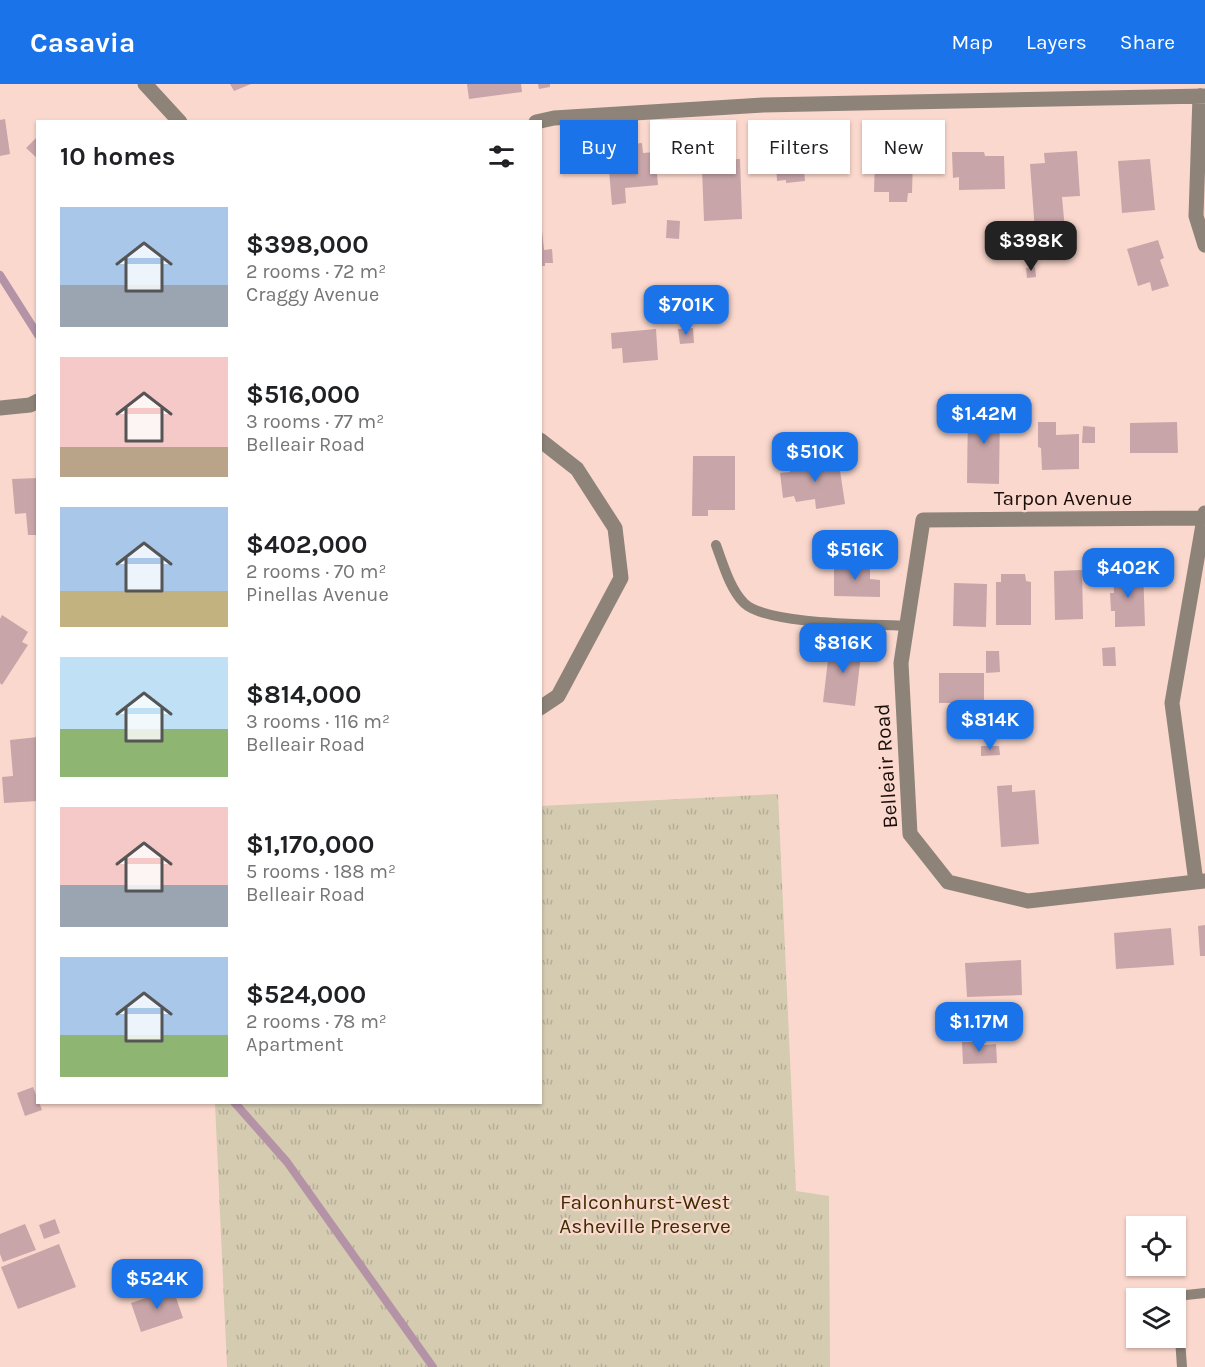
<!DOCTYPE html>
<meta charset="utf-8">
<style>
:root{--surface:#fff;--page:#f6f6f6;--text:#202124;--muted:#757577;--accent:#1a73e8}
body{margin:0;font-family:Karla,sans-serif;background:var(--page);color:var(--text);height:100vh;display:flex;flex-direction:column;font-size:22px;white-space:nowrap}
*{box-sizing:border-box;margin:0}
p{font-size:20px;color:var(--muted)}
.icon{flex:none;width:33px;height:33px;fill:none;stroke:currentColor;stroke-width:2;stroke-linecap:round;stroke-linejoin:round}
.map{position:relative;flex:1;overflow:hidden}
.panel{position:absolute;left:36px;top:36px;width:506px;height:984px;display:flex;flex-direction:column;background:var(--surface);border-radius:0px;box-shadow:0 2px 4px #0004}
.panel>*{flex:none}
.banner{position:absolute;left:560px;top:36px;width:555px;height:54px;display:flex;gap:12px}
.buttons{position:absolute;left:1126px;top:1132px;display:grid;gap:12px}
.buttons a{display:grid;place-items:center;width:60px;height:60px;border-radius:0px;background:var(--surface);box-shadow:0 2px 4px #0004;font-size:30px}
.price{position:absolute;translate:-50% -51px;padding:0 14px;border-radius:12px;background:var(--accent);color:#fff;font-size:20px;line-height:39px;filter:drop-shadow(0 2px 3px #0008)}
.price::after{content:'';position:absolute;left:50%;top:36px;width:18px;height:14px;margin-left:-9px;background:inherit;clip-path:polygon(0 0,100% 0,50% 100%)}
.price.active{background:#222;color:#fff}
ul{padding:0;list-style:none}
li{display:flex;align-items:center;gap:18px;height:150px;padding:0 24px}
li span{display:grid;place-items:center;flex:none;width:168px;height:120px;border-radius:0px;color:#555}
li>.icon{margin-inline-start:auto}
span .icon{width:72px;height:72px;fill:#fffc;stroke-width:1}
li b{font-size:26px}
h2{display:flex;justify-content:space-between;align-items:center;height:72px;padding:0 24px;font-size:26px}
.pill{padding:0 21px;border-radius:0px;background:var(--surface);box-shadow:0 2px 4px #0004;font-size:21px;line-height:54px}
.pill.active{background:var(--accent);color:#fff}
header{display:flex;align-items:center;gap:36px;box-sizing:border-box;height:84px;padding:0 30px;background:var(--accent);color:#fff}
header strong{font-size:28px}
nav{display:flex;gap:33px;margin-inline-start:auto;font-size:21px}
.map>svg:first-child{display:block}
.grass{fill:url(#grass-tufts)}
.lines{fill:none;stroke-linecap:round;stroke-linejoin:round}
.stream{stroke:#b493a6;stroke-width:8}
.building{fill:#c8a5a9}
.lane{stroke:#8d8379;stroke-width:10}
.street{stroke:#8d8379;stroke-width:15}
.labels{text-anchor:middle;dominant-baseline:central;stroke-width:4.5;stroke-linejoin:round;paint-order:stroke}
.street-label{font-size:21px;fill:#190e0a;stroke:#fbd8cd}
.park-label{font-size:21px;fill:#3a2e01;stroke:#fbd8cd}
</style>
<header>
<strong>Casavia</strong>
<nav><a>Map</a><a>Layers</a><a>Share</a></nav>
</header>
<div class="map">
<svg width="1205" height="1283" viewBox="0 0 1205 1283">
<defs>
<pattern id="grass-tufts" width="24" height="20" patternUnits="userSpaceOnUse" patternTransform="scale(1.5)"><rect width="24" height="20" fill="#d4cbb1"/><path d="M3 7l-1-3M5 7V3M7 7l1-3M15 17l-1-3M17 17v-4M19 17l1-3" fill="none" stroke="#b5ad97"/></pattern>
</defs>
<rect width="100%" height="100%" fill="#fbd8cd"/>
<path class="grass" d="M778,710l18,397 33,5 1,171h-603l-12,-264 325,-1v-296z"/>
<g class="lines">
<path class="stream" d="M0,191l38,60
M234,1018l53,60 146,205"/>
</g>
<path class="building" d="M230,0h21l-17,7z
M467,0h54l1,8 -53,7z
M538,0h12v3l-11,2z
M5,35l5,35 -10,2v-36z
M801,51l4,46 -19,2v-3l-9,1 -1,-18h-4l-2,-20h4l-1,-5z
M38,52v23l-12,-11z
M642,59l1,10 12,-1 3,33 -33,3 1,15 -14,2 -5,-58z
M1077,67l3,45 -18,1 3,33 -30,2 -5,-68 15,-1 -1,-10z
M952,68h32l1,4h19l1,33 -46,1v-13l-6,1z
M875,74l38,1 -1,34h-4l-1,9h-18v-10h-15z
M740,75l2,60 -38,2 -2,-52h12v-9z
M1150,75l5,51 -33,3 -4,-52z
M667,136l13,1 -1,18 -13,-1z
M540,146h2l2,20 8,-1 1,14h-8v3h-5z
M1158,156l6,18 -4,2 9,26 -17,5 -2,-9 -12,4 -11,-37z
M1035,183l1,10 -9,1 -1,-10z
M693,244l1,15 -14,1 -2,-15z
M656,245l2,31 -35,3 -1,-15 -10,1 -1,-16z
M968,323h32l-1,77 -32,-1z
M1038,338h18v13l23,-1v35l-37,1 -1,-22 -3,-1z
M1177,338l1,31h-48v-30z
M1083,342l12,1v16h-13z
M693,372h42v54h-27v6h-16z
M838,373l7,47 -29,5 -1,-10 -19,3 -2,-6 -11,2 -3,-25 10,-1 -1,-7z
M38,394v57h-10l-2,-22 -11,1 -3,-35z
M834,480l36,1v14l10,1v17l-46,-1z
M1082,486l1,49 -28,1 -1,-49z
M1143,486l2,56 -30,1v-16h-4l-1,-18h4l-1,-22z
M1001,490h24l1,7 5,1v43h-35v-43h5z
M954,499l33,1 -1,43 -33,-1z
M2,531l26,17 -6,10 6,3 -26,40 -2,-2v-64z
M830,559l32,3 -7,60 -32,-4z
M1115,563l1,19h-13l-1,-18z
M986,567h13l1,21 -14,1z
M939,589h45v30h-45z
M38,653v64l-34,2 -2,-26 11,-1 -3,-36z
M981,662h18l1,9 -19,1z
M1012,701v7l23,-2 4,54 -38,3 -4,-61z
M1205,841v31h-5l-2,-30z
M1171,844l3,37 -58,4 -2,-36z
M1021,876l1,35 -55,2 -2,-34z
M962,958h22v3l12,-1 1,19 -34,1z
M33,1003l9,23 -17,6 -8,-23z
M55,1135l5,14 -16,6 -5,-14z
M25,1140l11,26 -33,12 -3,-8v-20z
M59,1160l17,43 -58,22 -17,-42z
M173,1205l10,29 -42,14 -10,-29z"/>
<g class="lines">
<path class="lane" d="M716,461c7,19 14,44 28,58 22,22 129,21 163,23
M1182,1283l-5,-71 28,-3"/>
<path class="street" d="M145,0l35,38
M1200,12l-4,120 9,29
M536,38l18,-4 209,-13 442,-9
M0,324l30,-3 8,-4
M540,356l37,29 38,59 6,50 -63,118 -18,12
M1203,434l-280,2 -22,143 9,171 38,48 80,19 177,-20
M1196,798l-24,-179 33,-190"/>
</g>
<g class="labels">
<g class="street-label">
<text x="1063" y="414">Tarpon Avenue</text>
<text transform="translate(886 682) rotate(-94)">Belleair Road</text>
</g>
<g class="park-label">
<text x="645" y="1118">Falconhurst-West<tspan x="645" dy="24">Asheville Preserve</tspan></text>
</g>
</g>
</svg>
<div class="buttons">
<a><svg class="icon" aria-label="locate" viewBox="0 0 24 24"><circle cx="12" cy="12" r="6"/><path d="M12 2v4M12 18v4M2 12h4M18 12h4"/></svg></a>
<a><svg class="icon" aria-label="layers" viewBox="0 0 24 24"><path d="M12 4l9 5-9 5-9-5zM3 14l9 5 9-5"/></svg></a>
</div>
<b class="price active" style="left:1031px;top:188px">$398K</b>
<b class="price" style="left:686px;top:252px">$701K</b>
<b class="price" style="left:984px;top:361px">$1.42M</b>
<b class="price" style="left:815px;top:399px">$510K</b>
<b class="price" style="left:855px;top:497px">$516K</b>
<b class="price" style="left:1128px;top:515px">$402K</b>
<b class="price" style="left:843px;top:590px">$816K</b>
<b class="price" style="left:990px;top:667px">$814K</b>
<b class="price" style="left:979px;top:969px">$1.17M</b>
<b class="price" style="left:157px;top:1226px">$524K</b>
<div class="banner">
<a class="pill active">Buy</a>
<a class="pill">Rent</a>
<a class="pill">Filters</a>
<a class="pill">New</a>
</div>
<section class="panel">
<h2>10 homes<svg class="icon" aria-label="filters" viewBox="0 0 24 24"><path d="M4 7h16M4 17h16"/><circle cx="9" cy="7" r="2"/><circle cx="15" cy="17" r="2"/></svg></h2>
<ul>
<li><span style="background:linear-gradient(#a9c7e8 65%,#9aa5b1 0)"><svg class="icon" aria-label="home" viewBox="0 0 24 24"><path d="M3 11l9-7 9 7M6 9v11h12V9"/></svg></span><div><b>$398,000</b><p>2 rooms · 72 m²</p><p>Craggy Avenue</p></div></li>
<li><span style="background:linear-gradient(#f6c9c9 75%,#b9a48a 0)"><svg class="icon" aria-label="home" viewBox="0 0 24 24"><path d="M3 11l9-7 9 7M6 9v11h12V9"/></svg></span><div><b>$516,000</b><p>3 rooms · 77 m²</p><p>Belleair Road</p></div></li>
<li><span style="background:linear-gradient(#a9c7e8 70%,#c2b280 0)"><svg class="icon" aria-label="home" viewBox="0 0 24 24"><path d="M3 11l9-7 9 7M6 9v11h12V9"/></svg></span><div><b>$402,000</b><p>2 rooms · 70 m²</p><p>Pinellas Avenue</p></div></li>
<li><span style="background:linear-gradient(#bfe0f5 60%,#8fb573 0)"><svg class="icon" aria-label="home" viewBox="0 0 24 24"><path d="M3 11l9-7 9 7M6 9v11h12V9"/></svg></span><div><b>$814,000</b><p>3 rooms · 116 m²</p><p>Belleair Road</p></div></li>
<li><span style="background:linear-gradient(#f6c9c9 65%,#9aa5b1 0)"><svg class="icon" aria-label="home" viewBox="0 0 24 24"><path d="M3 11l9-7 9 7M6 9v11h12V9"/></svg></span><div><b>$1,170,000</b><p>5 rooms · 188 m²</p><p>Belleair Road</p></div></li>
<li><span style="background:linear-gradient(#a9c7e8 65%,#8fb573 0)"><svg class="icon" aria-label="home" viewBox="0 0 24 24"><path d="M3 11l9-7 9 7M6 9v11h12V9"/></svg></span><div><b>$524,000</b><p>2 rooms · 78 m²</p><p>Apartment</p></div></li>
</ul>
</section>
</div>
